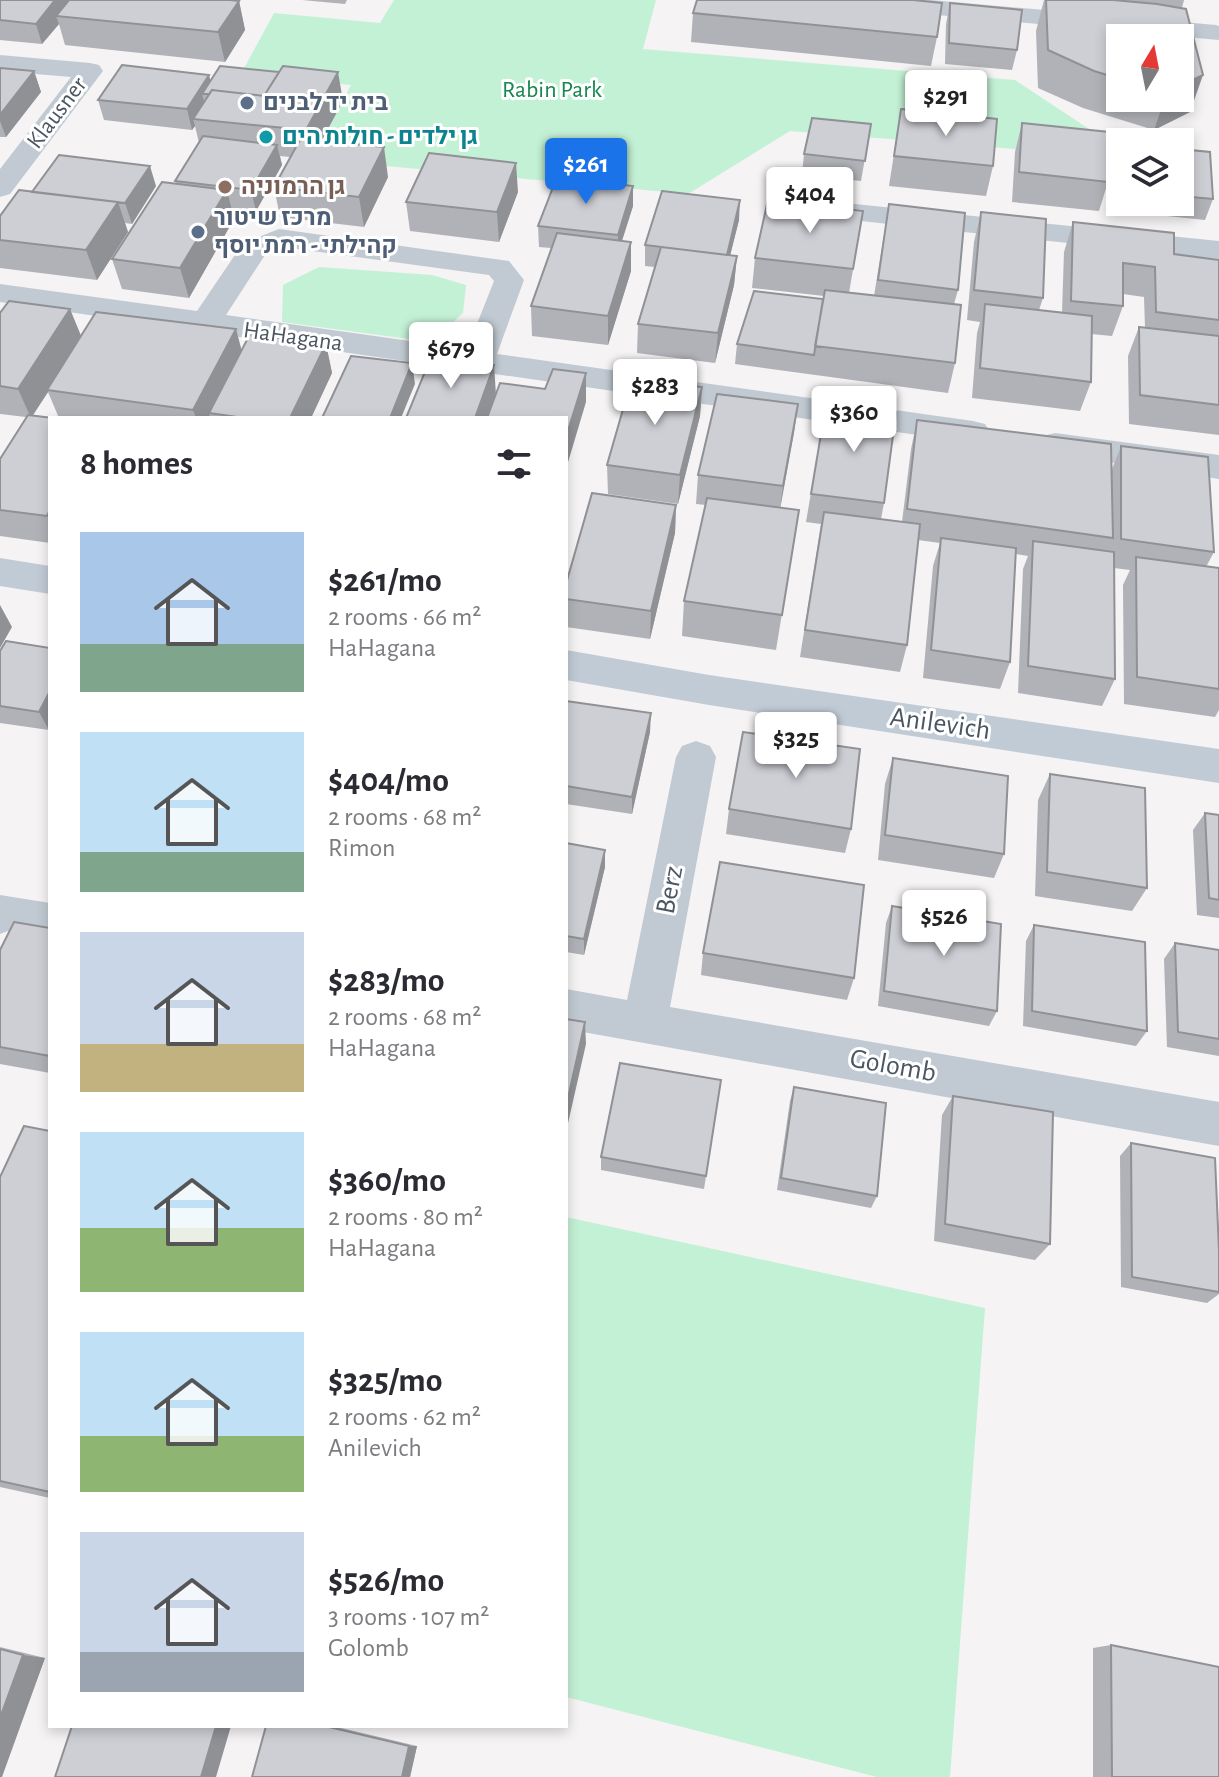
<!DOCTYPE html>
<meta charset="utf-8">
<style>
:root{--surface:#fff;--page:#f7f7f7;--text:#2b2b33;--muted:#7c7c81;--accent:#1a73e8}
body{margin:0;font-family:"Alegreya Sans",Heebo,sans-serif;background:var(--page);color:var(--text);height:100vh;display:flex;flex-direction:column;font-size:30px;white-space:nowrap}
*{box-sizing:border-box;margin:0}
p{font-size:26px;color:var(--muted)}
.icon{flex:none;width:44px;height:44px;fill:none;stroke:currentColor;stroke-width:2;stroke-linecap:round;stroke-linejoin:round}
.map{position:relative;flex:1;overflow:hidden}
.sheet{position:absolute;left:48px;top:416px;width:520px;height:1312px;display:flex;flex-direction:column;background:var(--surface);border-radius:0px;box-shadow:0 4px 12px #0003}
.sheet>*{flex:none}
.needle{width:52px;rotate:10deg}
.fabs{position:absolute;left:1106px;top:24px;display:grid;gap:16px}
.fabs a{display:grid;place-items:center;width:88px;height:88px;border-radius:0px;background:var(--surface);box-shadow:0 4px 12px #0003;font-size:40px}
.price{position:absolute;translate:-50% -68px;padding:0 18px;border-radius:8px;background:#fff;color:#222;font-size:26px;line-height:52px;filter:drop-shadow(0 2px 4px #0008)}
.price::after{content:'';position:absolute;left:50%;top:48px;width:24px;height:18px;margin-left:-12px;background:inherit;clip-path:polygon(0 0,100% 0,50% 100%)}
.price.current{background:var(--accent);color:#fff}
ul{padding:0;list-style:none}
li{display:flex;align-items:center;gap:24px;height:200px;padding:0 32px}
li span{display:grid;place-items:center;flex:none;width:224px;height:160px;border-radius:0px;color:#555}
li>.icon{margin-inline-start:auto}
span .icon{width:96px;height:96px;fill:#fffc;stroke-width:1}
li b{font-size:34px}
h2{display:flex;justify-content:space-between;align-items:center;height:96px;padding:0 32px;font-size:34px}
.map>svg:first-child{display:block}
.green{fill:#c3f1d5}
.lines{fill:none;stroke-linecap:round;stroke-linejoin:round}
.street{fill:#c1cad2;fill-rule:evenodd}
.secondary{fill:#c1cbd6;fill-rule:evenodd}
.wall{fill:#b0b2b7;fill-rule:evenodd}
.shaded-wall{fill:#909195}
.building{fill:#cdcfd5;stroke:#909195;stroke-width:2}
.service-dot{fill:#5c6f8a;stroke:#fff;stroke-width:3}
.culture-dot{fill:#0f9aa8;stroke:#fff;stroke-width:3}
.education-dot{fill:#8d6e63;stroke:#fff;stroke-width:3}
.labels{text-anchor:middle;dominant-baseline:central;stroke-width:6;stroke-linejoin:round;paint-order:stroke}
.far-park-label{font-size:24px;fill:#17864f;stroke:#fff}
.far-service-label{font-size:24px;font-weight:bold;fill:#4e5e75;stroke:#fff;text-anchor:start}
.far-street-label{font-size:24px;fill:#4a5661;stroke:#fff}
.far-culture-label{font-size:24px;font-weight:bold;fill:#0d838f;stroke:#fff;text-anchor:start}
.far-education-label{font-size:24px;font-weight:bold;fill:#785e54;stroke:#fff;text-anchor:start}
.street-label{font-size:28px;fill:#4a5661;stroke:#fff}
</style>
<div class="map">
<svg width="1219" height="1777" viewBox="0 0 1219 1777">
<rect width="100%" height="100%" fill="#f5f3f3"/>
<path class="green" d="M394,0h262l-13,49 372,31 74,49 -48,22 -251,-20 -102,63 -377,-35 40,-74 -110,-11 33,-61 106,10z
M319,267l113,8 34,10 -3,28 -32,29 -149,-20 1,-37z
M566,1217l419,91 -35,469h-73l-311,-80z"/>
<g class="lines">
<path class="street" d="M835,0h96l285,25 3,1v14l-372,-33 -9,-2z
M0,55l90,8 9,2 4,6 -93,123 -10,3v-28l71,-92 -71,-6z
M805,199l414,42v18l-424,-45 -4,-6 4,-6z
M279,229l230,32 15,19 -27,74 476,67 12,3 5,8 -5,8 -12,3 -762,-110 -7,2 -12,-5 -192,-28v-18l197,27 46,-68zM283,247l206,28 5,6 -27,68 -241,-34 39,-60z
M1055,433l164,22v24l-176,-27 -5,-8 5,-8z
M696,741l14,5 6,11 -46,250 549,95v44l-653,-117v-40l61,11 49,-243 6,-11z
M0,895l50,8v36l-42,-8 -8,3z"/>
<path class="secondary" d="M0,558l50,8v28l-50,-8z
M566,650l143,25 510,74v34l-510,-78 -143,-25z"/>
</g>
<path class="wall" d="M0,0l239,1 6,29 -20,32 -160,-17 -6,-21 -17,20 -42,-4z
M302,0h45l-2,4z
M1044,0h140l-2,8 8,104 -36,18 -71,-22 -45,-20 -2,-57zM1120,38l60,60h-60z
M950,3l67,47 -5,20 -67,-6 1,-40z
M693,13l244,24 -6,29 -240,-24z
M0,68l34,3 7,21 -35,45h-6z
M211,80l132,21 -21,39 66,37 -24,50 -84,-10 -6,-30 16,-30 -10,-1 2,9 -26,46 -25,-3 3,11 -45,79 -67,-9 -10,-30 64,-75 -1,-3 24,-38 -4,-17 -3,4 -88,-10 -6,-20z
M901,109l92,57 -7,30 -97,-10z
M1022,123l86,59 -9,29 -87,-9 3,-50z
M871,124l-10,57 -59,-6 2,-21z
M1180,149l33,50 -8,21 -76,-8v-10h51z
M156,186l-24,38 -7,-1 3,9 -31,48 -97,-12v-52l32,-24z
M518,192l-19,50 -89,-11 -4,-29z
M889,204l69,86 -4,14 1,59 -7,30 -213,-29 2,-20 86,-45 1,-3 -72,-8 3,-30 108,-47 -14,82 25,3z
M633,206l-11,35 9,1v29l-23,74 -76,-9 -1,-30 20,-58 -12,-1 -1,-21z
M981,212l62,86 -4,12 23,3 2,-61 9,-30 101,32 45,6v175l-90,-11 -1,-68 11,-29h6l-1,-30 -21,-3v12l-11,30 -21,-2v48l-11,29 -108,-13 5,-65 3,-11 -13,-2 7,-78z
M739,220l-9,35 7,1 -3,29 -19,78 -78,-10 1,-29 17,-57 -10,-1v-21z
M0,313l81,23 161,14 84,-6 6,29 -21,45h-252l-11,-26 -15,23 17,3v125l-50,-7v-77l26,-42 -26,-3z
M702,387l-2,29 -22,88 -70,-10 -1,-29z
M798,404l-18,104 19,2 -23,140 -94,-14 2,-35 22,-96 -10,-1 2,-29z
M826,404l58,99 -3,16 21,3 9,-73 6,-29 195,49 9,-23 93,106 -8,15 13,1v142l-4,7 -91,-13 -1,-119 7,-15 -16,-2 1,111 -13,27 -84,-13 5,-124 5,-13 -12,-2 -6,108 -10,27 -77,-11 10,-112 7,-23 -22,-3 -11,105 -7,27 -100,-15 21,-133 -15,-2z
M676,505l-1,28 -25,106 -84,-12v-43z
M50,648l-1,82 -49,-7v-72z
M566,701l84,31 -18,82 -66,-10z
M893,758l111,96 -10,24 -116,-18 7,-76z
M1050,774l97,114 -15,23 -97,-15 3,-96z
M729,809l122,20 -6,24 -119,-19z
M1205,813l14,2v103l-22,-3 -4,-85z
M566,843l39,24 -21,88 -18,-3z
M892,906l105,105 -8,15 -111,-20 8,-83z
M1034,925l113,106 -11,15 -113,-20 3,-85z
M50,928v145l-50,-9v-114z
M1175,943l44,7v106l-52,-9 -3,-88z
M703,953l151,25 -7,22 -146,-25z
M721,1080l-17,109 -103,-19v-13z
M794,1087l83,109 -6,12 -94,-18 13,-89z
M953,1096l97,148 -15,16 -101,-19 8,-126z
M50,1131v367l-50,-11v-310z
M1131,1143l88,108v43l-12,9 -86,-16 -1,-131z
M1111,1645l108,132h-126v-129z
M0,1647l45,11 -45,119z
M266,1726h67l84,20 -7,31h-158z"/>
<path class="shaded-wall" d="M55,0h15l-14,16 3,8 -17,20 -6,-20z
M239,1l6,29 -20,32 -7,-30z
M34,71l7,21 -35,45 -6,-16v-6z
M338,72l5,29 -32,59 -5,-30z
M209,75l5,20 -12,-1 4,15 -13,10 2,7 -3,4 -5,-21z
M1203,75l-13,37 -36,18 11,-32h15v-12z
M277,145l5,20 -26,46 -5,-21z
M384,147l4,30 -24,50 -5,-30z
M516,163l2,29 -19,50 -2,-30z
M150,166l6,20 -24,38 -7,-21z
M633,186v20l-16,50 1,-21z
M227,190l7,29 -45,79 -9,-30z
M740,200l-1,20 -14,56 2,-21z
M118,202l10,30 -31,48 -11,-30z
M631,242v29l-23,74v-29z
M737,256l-3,29 -19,78 3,-30z
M70,309l12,29 -35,52 1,2 -17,26 -13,-29z
M236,329l8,30 -35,54 1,5h-14l-3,-8z
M326,344l6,29 -21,45h-21z
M412,363l3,21 -14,34h-11z
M494,365l2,30 -8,23h-13z
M586,373v29l-20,67v-32z
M702,387l-2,29 -22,88 2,-29z
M798,404l-4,29 -15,82 4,-29z
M676,505l-1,28 -25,106 1,-28z
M0,605l12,22 -12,21z
M50,691v37l-1,2 -10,-18z
M651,713l-1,19 -18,82v-17z
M605,850v17l-21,88v-16z
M585,1022l1,22 -20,88v-25z
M23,1655l22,3 -43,119h-2v-59z
M216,1726h15l-15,51h-15z
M409,1746h8l-7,31h-8z"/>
<path class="building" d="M0,0h55l-19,24 -36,-4z
M69,0h161l9,1 -21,31 -162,-16z
M697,0h216l29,3 -5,34 -244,-24z
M1046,0h67l44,4 29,5 17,66 -23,11v-48h-60v41l-26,-8 -46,-21z
M950,3l72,7 -5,40 -68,-7z
M122,65l87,10 -22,34 -89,-9z
M220,66l59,6 -15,24 -52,-6 -3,4h-7z
M283,66l55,6 -32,58 -113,-11 19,-29 52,6z
M0,68l34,3 -34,44z
M901,109l96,10 -4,47 -99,-10z
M812,118l59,6 -6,37 -61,-7z
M1022,123l87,9 -1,50 -89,-10z
M203,136l74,9 -26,45 -76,-9z
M301,138l83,9 -25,50 -85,-10z
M1180,149l30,3 3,47 -33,-3z
M429,153l87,10 -19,49 -91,-10z
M59,155l91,11 -25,37 -93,-11z
M557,177l76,9 -15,49 -80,-9z
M162,182l65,8 -47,78 -68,-9z
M19,190l99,12 -32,48 -86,-10v-24z
M662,191l78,9 -13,55 -82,-10z
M768,200l95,11 -10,58 -98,-11z
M889,204l76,9 -7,77 -80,-10z
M981,212l65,7 -3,79 -69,-8z
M1073,222l101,11v21l45,6v60l-63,-8 -1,-45 -32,-4v43l-52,-5z
M557,233l74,9 -23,74 -77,-10z
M661,247l76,9 -19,77 -80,-9z
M825,290l136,15 -6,58 -140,-17z
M754,291l69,8 -9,56 -77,-11z
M9,301l61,8 -52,80 -18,-3v-73z
M985,304l107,12 -1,66 -111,-14z
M96,312l140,17 -43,81 -146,-20z
M1139,327l80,9v69l-79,-10z
M250,334l76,10 -36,74h-46l-35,-5z
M351,356l61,7 -22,55h-68z
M431,357l63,8 -19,53h-69z
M553,369l33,4 -20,64v-19h-79l13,-35 45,6z
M632,378l70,9 -22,88 -73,-10z
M717,394l81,10 -15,82 -85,-11z
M826,404l70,9 -12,90 -73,-9z
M28,415l25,3h-3v92l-3,6 -47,-6v-51z
M917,420l194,24 2,94 -206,-29z
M1121,446l87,11 6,95 -93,-13z
M592,493l84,12 -25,106 -85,-12v-15z
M707,498l92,12 -17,105 -98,-14z
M824,512l96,12 -13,121 -102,-15z
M941,538l75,10 -6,114 -79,-12z
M1033,541l81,11 1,127 -87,-13z
M1136,557l83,11v121l-82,-12z
M6,641l44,7v43l-11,21 -39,-6v-55z
M566,701l85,12 -19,84 -66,-11z
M743,732l117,17 -9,80 -122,-20z
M893,758l115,18 -4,78 -119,-19z
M1050,774l95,14 2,100 -100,-16z
M1205,813l14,2v85l-10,-2z
M566,843l39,7 -21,89 -18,-3z
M720,862l144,23 -10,93 -151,-25z
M892,906l109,18 -4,87 -113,-20z
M14,922l36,6v128l-50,-9v-97z
M1034,925l111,17 2,89 -115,-20z
M1175,943l44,7v89l-41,-7z
M566,1019l19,3 -19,85z
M620,1063l101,17 -15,96 -105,-19z
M794,1087l92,16 -9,93 -96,-18z
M953,1096l100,16 -3,132 -105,-20z
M24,1126l26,5v361l-50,-11v-304z
M1131,1143l84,15 4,93v41l-87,-15z
M1111,1645l108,22v110h-107z
M0,1649l23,6 -23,63z
M72,1726h144l-15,51h-146z
M266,1726h59l84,20 -7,31h-150z"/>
<g class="service-dot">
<circle cx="247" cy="103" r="8"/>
<circle cx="198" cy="232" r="8"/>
</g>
<circle class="culture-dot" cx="266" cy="137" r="8"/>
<circle class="education-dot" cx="225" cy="187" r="8"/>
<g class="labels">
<g class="far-park-label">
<text x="552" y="90">Rabin Park</text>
</g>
<g class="far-service-label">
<text x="263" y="103">בית יד לבנים</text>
<text x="214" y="218">מרכז שיטור<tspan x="214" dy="28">קהילתי - רמת יוסף</tspan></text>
</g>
<g class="far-street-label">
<text transform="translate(57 113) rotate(-53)">Klausner</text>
<text transform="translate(293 337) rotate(8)">HaHagana</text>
</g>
<g class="far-culture-label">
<text x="282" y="137">גן ילדים - חולות הים</text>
</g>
<g class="far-education-label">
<text x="241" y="187">גן הרמוניה</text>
</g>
<g class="street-label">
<text transform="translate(940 724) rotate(8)">Anilevich</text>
<text transform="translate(670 890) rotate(-79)">Berz</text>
<text transform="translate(893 1066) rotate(10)">Golomb</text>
</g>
</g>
</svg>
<div class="fabs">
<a><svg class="needle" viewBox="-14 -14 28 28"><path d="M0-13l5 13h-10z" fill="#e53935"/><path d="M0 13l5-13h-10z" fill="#7c7c81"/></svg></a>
<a><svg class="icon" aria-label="layers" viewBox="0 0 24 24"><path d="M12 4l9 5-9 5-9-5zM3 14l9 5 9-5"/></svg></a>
</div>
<b class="price" style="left:946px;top:138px">$291</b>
<b class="price current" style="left:586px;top:206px">$261</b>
<b class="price" style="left:810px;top:235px">$404</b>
<b class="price" style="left:451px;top:390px">$679</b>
<b class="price" style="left:655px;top:427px">$283</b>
<b class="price" style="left:854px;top:454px">$360</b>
<b class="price" style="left:796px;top:780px">$325</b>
<b class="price" style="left:944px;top:958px">$526</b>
<section class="sheet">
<h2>8 homes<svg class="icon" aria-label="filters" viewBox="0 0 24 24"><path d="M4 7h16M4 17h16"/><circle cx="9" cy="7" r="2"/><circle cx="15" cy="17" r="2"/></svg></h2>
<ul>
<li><span style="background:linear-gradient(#a9c7e8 70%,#7fa58c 0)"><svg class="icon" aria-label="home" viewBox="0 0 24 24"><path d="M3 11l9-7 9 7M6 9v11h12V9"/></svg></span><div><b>$261/mo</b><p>2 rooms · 66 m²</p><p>HaHagana</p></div></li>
<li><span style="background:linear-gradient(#bfe0f5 75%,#7fa58c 0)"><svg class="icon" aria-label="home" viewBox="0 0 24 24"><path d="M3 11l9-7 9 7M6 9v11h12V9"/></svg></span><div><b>$404/mo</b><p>2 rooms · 68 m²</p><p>Rimon</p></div></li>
<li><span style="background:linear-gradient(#c9d6e8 70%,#c2b280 0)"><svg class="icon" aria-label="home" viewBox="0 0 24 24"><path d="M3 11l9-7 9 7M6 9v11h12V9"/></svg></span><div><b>$283/mo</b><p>2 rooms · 68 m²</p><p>HaHagana</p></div></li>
<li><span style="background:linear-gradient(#bfe0f5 60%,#8fb573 0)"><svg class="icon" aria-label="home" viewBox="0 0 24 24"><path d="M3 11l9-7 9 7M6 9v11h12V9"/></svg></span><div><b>$360/mo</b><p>2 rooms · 80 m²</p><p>HaHagana</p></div></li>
<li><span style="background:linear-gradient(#bfe0f5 65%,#8fb573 0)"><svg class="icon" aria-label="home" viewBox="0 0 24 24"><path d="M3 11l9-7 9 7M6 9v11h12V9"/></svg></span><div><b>$325/mo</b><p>2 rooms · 62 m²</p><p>Anilevich</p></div></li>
<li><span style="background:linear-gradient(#c9d6e8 75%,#9aa5b1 0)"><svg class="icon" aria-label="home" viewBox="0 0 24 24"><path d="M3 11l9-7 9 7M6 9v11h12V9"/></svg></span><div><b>$526/mo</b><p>3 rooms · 107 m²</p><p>Golomb</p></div></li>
</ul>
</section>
</div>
